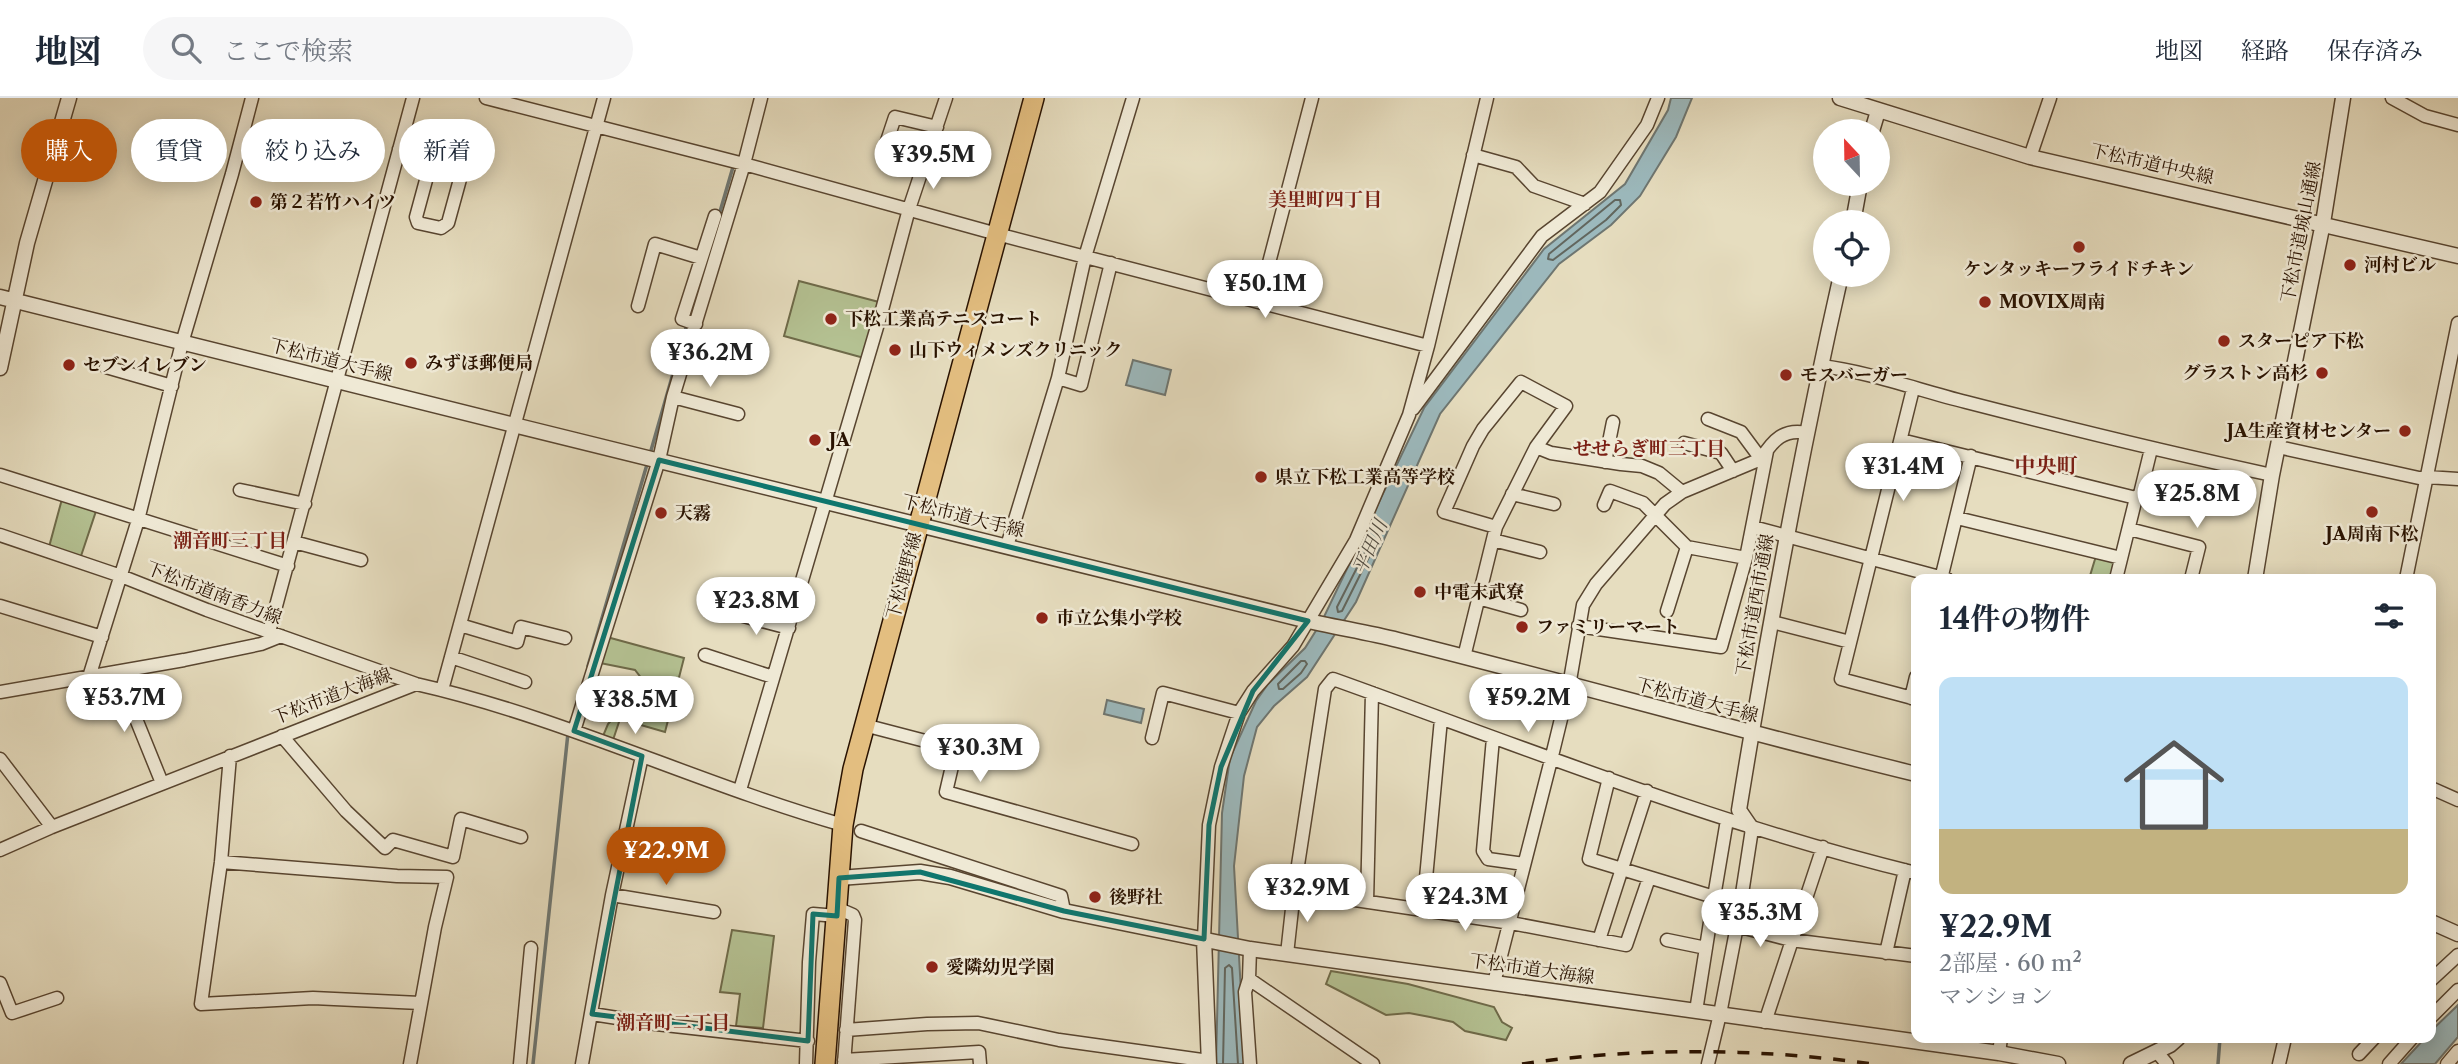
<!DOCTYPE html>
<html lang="ja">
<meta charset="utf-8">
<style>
:root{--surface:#fff;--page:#f6f6f7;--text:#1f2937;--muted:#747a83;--line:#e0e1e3;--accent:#b45309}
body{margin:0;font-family:"Libre Caslon Text","Noto Serif JP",serif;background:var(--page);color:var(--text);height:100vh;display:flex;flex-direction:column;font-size:26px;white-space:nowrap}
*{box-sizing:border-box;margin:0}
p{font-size:23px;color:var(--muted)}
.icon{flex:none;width:38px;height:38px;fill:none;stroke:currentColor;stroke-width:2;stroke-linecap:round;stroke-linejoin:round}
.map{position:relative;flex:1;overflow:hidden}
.side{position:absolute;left:1911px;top:476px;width:525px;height:469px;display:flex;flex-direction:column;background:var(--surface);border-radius:14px;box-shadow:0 4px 18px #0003}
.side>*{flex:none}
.hud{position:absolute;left:21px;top:21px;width:665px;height:63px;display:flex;gap:14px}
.needle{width:46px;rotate:338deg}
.fabs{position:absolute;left:1813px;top:21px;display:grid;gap:14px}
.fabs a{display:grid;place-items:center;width:77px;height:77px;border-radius:50%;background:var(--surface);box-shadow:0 4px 18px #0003;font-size:35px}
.price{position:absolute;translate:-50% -60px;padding:0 16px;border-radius:24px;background:#fff;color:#222;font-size:23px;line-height:46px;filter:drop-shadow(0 2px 4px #0008)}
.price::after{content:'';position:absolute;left:50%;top:42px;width:21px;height:16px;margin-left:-10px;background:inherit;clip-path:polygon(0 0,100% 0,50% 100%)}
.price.active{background:var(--accent);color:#fff}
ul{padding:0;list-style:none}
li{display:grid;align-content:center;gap:14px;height:371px;padding:0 28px}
li span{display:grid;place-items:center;height:217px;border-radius:14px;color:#555}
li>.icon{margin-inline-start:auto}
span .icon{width:126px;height:126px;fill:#fffc;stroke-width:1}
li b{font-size:30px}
h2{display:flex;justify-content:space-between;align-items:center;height:84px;padding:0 28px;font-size:30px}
.pill{padding:0 24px;border-radius:32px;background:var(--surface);box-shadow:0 4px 18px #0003;font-size:24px;line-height:63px}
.pill.active{background:var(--accent);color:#fff}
header{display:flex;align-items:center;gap:42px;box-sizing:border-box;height:98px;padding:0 35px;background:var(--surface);border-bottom:2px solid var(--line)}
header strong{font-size:33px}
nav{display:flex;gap:38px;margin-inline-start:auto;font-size:24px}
.search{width:490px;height:63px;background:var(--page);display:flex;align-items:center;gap:18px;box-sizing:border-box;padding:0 24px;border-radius:38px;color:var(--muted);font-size:26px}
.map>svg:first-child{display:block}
.green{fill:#b4c192;stroke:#6e6a49;stroke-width:2}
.water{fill:#9cb9bd;stroke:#6e7671;stroke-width:2}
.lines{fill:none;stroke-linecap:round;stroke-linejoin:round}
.shore{stroke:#62665e;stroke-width:2}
.stream{stroke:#6e7671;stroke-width:3.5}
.minor-casing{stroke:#584530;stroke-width:15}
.tertiary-casing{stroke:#584530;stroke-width:17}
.primary-casing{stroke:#291200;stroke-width:22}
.minor{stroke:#efe9d5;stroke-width:12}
.tertiary{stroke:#efe9d5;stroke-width:14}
.primary{stroke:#e3be80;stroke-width:19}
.rail{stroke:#291200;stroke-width:3.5;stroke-dasharray:12 12;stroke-linecap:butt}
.marked{fill:none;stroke:#0f766e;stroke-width:5;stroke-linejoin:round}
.poi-dot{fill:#8f2418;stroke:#efe9d5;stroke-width:2.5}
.labels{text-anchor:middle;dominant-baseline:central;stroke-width:5;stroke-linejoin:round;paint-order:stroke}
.street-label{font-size:18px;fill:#291200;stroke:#efe9d5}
.poi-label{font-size:18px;font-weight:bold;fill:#291200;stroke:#efe9d5;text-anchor:start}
.neighbourhood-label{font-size:19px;font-weight:bold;fill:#7a1f14;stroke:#efe9d5}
.water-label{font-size:19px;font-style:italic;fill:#514c42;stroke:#efe9d5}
.quarter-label{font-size:21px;font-weight:bold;fill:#7a1f14;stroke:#efe9d5}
</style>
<header>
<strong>地図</strong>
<div class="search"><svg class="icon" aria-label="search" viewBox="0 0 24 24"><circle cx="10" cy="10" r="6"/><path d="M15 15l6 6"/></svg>ここで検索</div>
<nav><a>地図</a><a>経路</a><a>保存済み</a></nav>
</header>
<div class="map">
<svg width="2458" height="966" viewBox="0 0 2458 966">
<rect width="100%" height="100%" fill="#e6ddbf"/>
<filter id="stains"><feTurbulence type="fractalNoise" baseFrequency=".00286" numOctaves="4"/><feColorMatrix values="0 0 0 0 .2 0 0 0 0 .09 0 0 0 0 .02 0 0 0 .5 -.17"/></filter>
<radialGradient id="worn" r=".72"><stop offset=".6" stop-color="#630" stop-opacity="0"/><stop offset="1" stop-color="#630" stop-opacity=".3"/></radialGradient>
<path class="green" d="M799,183l80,21 -15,56 -80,-22z
M62,401l34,12 -16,48 -31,-12z
M2096,458l20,5 -5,18h-22z
M607,539l77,21 -19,74 -45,-13 -7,21 -10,-4 5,-12 7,-8 6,-28 19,3 2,-12 -7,-9 -35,-7z
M732,832l42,6 -11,92 -27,-2 4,-32 -20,-2z
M1331,873l77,13 86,23 8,15 10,6 -6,12 -41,-9 -12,-9 -23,-5 -21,-4 -23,2 -60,-31z"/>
<path class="water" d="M1671,0h21l-16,39 -36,59 -29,29 -52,39 -119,150 -84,188 -49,75 -33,29 -17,21 -13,49 -10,90 11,198h-29l6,-251 8,-55 26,-57 12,-17 37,-36 17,-27 102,-213 120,-159 81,-65 43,-74z
M1133,262l38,10 -6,25 -39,-10z
M1107,602l37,9 -3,14 -37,-9z
M2458,907v32l-23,27h-34l24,-26h6v-7z"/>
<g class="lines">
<path class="shore" d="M1615,102h5l1,5 -15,15 -53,40 -5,-1 1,-5z
M1366,452l3,1 1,4 -28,56 -4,1 -1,-5z
M1301,563h4l2,3 -6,9 -18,16h-4l-1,-5z
M1223,966l2,-96 4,-3 3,3 6,96"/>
<path class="stream" d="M719,117l14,-48
M650,356l44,-154
M588,568l60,-205
M533,966l35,-331
M2218,966l2,-26"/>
<g class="minor-casing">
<path id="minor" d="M486,0l258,66 253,70 431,112
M2392,0l33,18 33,9
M399,51l59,16 4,7 -14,51 -7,5 -23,-5 -2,-6 16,-59
M1473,57l43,12 18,19 51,18
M2030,59l20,-59
M926,63l-42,-11 11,-33 42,10
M1259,203l53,-203
M638,208l17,-62 46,14
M696,226l-14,-5 33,-103
M1821,268c49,6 97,24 145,36 101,26 203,51 306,73
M106,269l66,19
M1058,280l23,7 30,-122
M1913,291l-72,290 75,20
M673,299l65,17
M1413,311l129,-173 58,-44 47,-67 11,-27
M1708,321l33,13 20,27
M1901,342l235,58
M1684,345l37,10 12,18
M1536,349l15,6 70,11 21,2 17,7 23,19
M2278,349l141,31 8,-1 31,2
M1605,364l8,-40
M0,377l288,91
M240,392l65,14
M1512,396l42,10
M1604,407l6,-14 33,12 44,44 59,11
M1957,420l164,40
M1753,429l194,52
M2129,431l70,18 -8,32
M0,437l121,41 86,34 209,74c146,33 283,100 427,141
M1493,442l47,12
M294,444l67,18
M1007,448l51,-168 27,-121 48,-159
M1941,481l30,-123
M2116,481l20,-81 4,-4 11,-45
M2406,481l52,-256
M738,488l59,14
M1478,500l43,12
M0,508l102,31
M1667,513l20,-64
M732,515l57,15
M1772,524l78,20
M460,527l57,17 4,-15 44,11
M1578,528l143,21 25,-89 21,-107
M269,534l144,-534
M705,557l68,22
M451,559l74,25
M1464,559l32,-130 40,-80 30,-41 -45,-24 -38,47 -10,17 -29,66 52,15
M117,574l45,111
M89,579l49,-157 44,-177 50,-169 20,-76
M442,592l162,-592
M0,594l184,-32 77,-16 20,-8
M1911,600l5,-21
M864,627l92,24 -10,43 186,52
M574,633l85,-271 14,-63 71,-233 17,-66
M282,638l64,75 39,37 8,-8 60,17 8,-38 60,18
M1152,640l11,-45 76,20
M1493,640l-10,113 5,8 36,5
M230,658l-9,106 -20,142 112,-6 107,5
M0,661l52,68
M1609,680l-20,81 125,38 -18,114
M2431,690l27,12
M740,692l142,-480 27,-101 37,-111
M861,733l200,65 3,15
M0,752l52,-23 364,-143
M221,764l176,14 50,1 -12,50 -25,137
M1649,780l-23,67 -115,-22 -217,-32 31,-202 8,-10c193,69 384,146 583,194
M612,797l102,17
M1714,799l13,-77
M1367,804l5,-209
M837,810l16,7 2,5 -11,144
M1423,812l18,-191
M1710,824l27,4 54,14 125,16
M1204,841l5,-114 12,-58 18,-54 14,-22 40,-45 63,-106 53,-125 19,-69 59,-248
M1599,842l48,-149
M1667,842l39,8
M1250,851l-1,30 -4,13 5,72
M1886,855l19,-83
M1287,856l7,-63
M1249,881l124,85
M2431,882l27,-25
M0,885l12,30 45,-15
M1494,885l57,-223 18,-74 14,-81 13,-21 69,-80 17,-12 79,-33c12,-19 23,-31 46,-26
M592,916l64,10 152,17
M2431,919l27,-27
M1765,924l58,-175
M846,932l81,-6 51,-1 81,17 150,21
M2157,954l10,12
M1999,955l2,-15
M2359,956l15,-16
M844,962l135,-8 1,12
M520,966l11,-116
M582,966l30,-169 30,-139
M806,966l3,-102 4,-48 24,2
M1708,966l12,-50 17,-88 15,-97
M2279,966l6,-26
M2389,966l23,-26
M2447,966l11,-13"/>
</g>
<g class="tertiary-casing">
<path id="tertiary" d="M1840,0l190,59 428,99
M1872,33l6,-20
M1853,124l7,-38
M0,199c433,108 867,216 1300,322 33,8 66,13 98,21 173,43 345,92 518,134
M0,270l27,-125 42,-145
M2255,481l17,-104 51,-252 20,-125
M1752,731l-13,-19c29,-179 62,-358 102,-535
M839,780l81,-6 30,5 114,34 186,38 749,104 59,11
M2431,824l27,12
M1204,841l5,125
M2131,966l39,-19 8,-7"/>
</g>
<g class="primary-casing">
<path id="primary" d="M825,966l18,-239 10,-56 181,-671"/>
</g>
<use href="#minor" class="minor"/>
<use href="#tertiary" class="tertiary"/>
<use href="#primary" class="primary"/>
<path class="rail" d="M1522,966c115,-17 235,-16 351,0"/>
</g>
<path class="marked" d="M659,362l649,161 -55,70 -32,76 -12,58 -5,114 -140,-28 -144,-39 -81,6 -2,38 -24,-2 -5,127 -216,-27 50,-258 -68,-25z"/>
<g class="poi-dot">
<circle cx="256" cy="104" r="7"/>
<circle cx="2079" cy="149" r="7"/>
<circle cx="2350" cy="167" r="7"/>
<circle cx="1985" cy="204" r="7"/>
<circle cx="831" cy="221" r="7"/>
<circle cx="2224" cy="243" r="7"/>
<circle cx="895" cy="252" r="7"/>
<circle cx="411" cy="265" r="7"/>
<circle cx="69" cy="267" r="7"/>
<circle cx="2322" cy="275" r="7"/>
<circle cx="1786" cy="277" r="7"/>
<circle cx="2405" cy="333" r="7"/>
<circle cx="815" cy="342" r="7"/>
<circle cx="1261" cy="379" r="7"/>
<circle cx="2372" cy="414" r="7"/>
<circle cx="661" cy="415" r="7"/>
<circle cx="1420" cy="494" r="7"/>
<circle cx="1042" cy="520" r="7"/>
<circle cx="1522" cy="529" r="7"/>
<circle cx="1095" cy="799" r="7"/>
<circle cx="932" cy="869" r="7"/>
</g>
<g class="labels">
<g class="street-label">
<text transform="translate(2152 66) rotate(13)">下松市道中央線</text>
<text transform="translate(2301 134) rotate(-79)">下松市道城山通線</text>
<text transform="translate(331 262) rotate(14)">下松市道大手線</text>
<text transform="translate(963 418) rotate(14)">下松市道大手線</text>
<text transform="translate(904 478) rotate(-75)">下松鹿野線</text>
<text transform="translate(214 495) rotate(21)">下松市道南香力線</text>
<text transform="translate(1755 507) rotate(-80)">下松市道西市通線</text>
<text transform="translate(332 598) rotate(-21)">下松市道大海線</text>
<text transform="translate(1697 602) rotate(15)">下松市道大手線</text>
<text transform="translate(1532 871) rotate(8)">下松市道大海線</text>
</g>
<g class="poi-label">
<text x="270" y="104">第２若竹ハイツ</text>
<text x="2364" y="167">河村ビル</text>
<text x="2079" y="171" text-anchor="middle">ケンタッキーフライドチキン</text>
<text x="1999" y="204">MOVIX周南</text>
<text x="845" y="221">下松工業高テニスコート</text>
<text x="2238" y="243">スターピア下松</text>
<text x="909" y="252">山下ウィメンズクリニック</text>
<text x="425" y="265">みずほ郵便局</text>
<text x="83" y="267">セブンイレブン</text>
<text x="2308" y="275" text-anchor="end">グラストン高杉</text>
<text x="1800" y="277">モスバーガー</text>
<text x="2391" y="333" text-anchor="end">JA生産資材センター</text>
<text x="829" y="342">JA</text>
<text x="1275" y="379">県立下松工業高等学校</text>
<text x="675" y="415">天霧</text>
<text x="2372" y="436" text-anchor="middle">JA周南下松</text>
<text x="1434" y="494">中電末武寮</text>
<text x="1056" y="520">市立公集小学校</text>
<text x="1536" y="529">ファミリーマート</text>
<text x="1109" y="799">後野社</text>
<text x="946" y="869">愛隣幼児学園</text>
</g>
<g class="neighbourhood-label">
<text x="1325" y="101">美里町四丁目</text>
<text x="1649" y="350">せせらぎ町三丁目</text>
<text x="230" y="442">潮音町三丁目</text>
<text x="673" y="924">潮音町二丁目</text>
</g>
<g class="water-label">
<text transform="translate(1370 449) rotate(-66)">平田川</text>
</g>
<g class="quarter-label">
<text x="2046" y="367">中央町</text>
</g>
</g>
<rect width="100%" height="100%" filter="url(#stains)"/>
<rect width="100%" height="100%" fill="url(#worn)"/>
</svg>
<div class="fabs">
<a><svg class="needle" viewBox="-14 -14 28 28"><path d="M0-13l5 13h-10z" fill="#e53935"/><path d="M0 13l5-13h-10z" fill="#747a83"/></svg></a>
<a><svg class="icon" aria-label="locate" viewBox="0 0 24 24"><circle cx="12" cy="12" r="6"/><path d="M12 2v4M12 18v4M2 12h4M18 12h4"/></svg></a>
</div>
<b class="price" style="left:933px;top:93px">¥39.5M</b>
<b class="price" style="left:1265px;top:222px">¥50.1M</b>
<b class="price" style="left:710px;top:291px">¥36.2M</b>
<b class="price" style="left:1903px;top:405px">¥31.4M</b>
<b class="price" style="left:2197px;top:432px">¥25.8M</b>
<b class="price" style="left:756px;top:539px">¥23.8M</b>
<b class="price" style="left:124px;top:636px">¥53.7M</b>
<b class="price" style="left:1528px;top:636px">¥59.2M</b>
<b class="price" style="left:635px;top:638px">¥38.5M</b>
<b class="price" style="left:980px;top:686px">¥30.3M</b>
<b class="price active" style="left:666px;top:789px">¥22.9M</b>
<b class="price" style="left:1307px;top:826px">¥32.9M</b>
<b class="price" style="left:1465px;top:835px">¥24.3M</b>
<b class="price" style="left:1760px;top:851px">¥35.3M</b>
<div class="hud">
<a class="pill active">購入</a>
<a class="pill">賃貸</a>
<a class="pill">絞り込み</a>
<a class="pill">新着</a>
</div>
<section class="side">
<h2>14件の物件<svg class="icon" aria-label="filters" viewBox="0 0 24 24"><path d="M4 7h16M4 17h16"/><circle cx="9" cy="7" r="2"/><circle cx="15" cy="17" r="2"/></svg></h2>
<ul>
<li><span style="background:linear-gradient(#bfe0f5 70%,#c2b280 0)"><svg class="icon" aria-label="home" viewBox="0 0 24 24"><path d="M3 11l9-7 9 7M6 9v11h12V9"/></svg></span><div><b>¥22.9M</b><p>2部屋 · 60 m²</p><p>マンション</p></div></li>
</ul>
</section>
</div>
